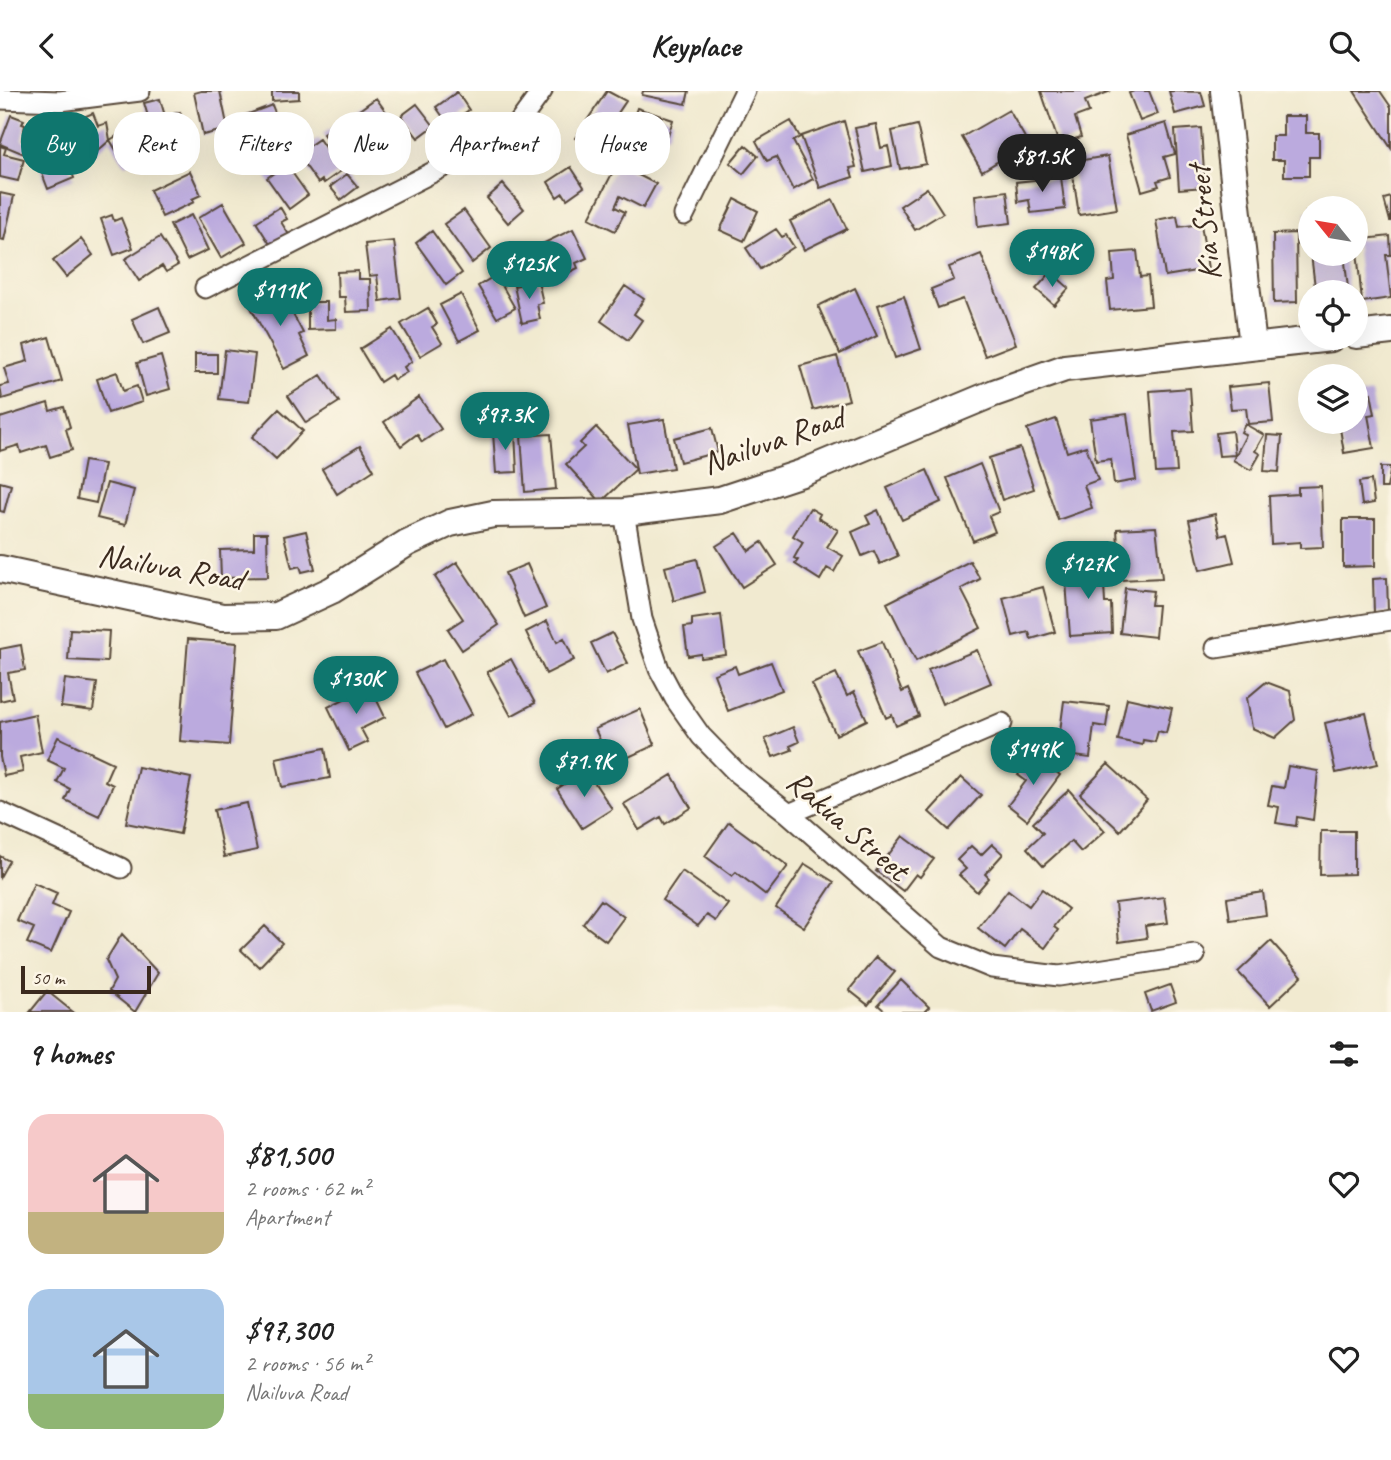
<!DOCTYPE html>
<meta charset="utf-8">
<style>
:root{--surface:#fff;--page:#f2f2f2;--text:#222;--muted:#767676;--accent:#0f766e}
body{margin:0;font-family:Caveat,sans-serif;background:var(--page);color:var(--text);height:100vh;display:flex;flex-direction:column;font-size:26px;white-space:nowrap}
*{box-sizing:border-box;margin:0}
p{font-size:23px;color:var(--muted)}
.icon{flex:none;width:38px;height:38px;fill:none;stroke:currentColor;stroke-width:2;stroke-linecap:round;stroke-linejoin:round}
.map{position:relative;height:921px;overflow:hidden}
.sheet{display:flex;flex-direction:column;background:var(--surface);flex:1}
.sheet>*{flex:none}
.hud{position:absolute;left:21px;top:21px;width:700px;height:63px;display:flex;gap:14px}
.needle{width:46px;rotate:300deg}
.tools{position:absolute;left:1298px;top:105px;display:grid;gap:14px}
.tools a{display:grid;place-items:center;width:70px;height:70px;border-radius:50%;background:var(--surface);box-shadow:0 7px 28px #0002;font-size:35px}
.scale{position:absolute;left:21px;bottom:18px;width:130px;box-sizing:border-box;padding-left:7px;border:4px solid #3b2a1e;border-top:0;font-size:19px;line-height:24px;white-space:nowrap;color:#3b2a1e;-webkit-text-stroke:5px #fcf5e5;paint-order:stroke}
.price{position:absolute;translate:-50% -60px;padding:0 16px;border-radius:24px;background:var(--accent);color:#fff;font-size:23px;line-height:46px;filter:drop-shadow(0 2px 4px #0008)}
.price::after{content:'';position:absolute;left:50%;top:42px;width:21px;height:16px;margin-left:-10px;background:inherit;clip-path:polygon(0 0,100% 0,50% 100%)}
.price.active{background:#222;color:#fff}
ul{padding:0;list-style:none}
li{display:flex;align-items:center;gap:21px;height:175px;padding:0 28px}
li span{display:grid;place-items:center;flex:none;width:196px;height:140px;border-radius:21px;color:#555}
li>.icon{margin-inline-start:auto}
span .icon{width:84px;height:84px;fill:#fffc;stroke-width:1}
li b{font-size:30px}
h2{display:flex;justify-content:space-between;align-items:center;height:84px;padding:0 28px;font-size:30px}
.tag{padding:0 24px;border-radius:28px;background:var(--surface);box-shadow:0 7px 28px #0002;font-size:24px;line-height:63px}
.tag.active{background:var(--accent);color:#fff}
header{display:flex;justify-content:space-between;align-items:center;height:91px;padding:0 28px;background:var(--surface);font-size:32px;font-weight:700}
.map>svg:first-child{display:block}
.building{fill:#bbaade}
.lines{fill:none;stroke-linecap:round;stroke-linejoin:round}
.street-casing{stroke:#564739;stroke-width:23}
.secondary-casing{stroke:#564739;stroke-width:30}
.street{stroke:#fff;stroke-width:19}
.secondary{stroke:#fff;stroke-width:26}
.labels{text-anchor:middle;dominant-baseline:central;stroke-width:5;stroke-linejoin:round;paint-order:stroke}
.street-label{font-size:33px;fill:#3b2a1e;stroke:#fcf5e5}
</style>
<header><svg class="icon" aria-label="back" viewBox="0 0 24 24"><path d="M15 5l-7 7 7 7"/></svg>Keyplace<svg class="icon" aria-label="search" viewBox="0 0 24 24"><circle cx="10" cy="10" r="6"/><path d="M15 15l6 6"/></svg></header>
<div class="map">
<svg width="1391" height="921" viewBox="0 0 1391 921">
<rect width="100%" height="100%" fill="#fcf5e5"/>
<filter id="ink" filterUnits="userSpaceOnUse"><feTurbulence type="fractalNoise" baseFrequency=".0143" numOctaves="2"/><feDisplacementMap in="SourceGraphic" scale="14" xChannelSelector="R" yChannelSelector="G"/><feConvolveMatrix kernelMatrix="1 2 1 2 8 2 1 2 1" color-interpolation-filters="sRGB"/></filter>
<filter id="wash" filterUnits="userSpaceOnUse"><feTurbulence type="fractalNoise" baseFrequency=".00686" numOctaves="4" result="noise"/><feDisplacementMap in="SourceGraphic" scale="28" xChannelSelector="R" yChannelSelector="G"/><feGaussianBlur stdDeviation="1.57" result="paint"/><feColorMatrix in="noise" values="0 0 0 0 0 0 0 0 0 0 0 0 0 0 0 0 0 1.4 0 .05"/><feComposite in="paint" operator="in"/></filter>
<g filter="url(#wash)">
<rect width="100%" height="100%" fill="#f1ead0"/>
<g id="blocks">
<path class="building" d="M201,0h19l8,38 -25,6 -9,-42z
M272,0h27v8l-27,2z
M607,0l19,10 -33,49 -18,-12z
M643,0h46l-3,13 -44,-9z
M1041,0h70l-26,10 4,11 -14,5 6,20 -22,7z
M1134,0h15l9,23 -18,7 -11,-28z
M1169,0l32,1 4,14 -30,8z
M1354,0h26l11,16v41z
M457,1l12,18 -21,14 -12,-17z
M376,7l32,44 -17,13 -6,-8 -7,6 -27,-37z
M160,8l5,17 15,-4 12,38 -31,10 -17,-57z
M417,13l17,22 -16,12 -17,-22z
M272,14l12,31 -37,14 -12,-31z
M637,17l36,12 -5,16 -7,-3 -9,25 -20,-7 8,-24 -9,-3z
M1009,19l19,33 -46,28 -20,-34z
M93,22l5,13 9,-3 3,17 -17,15 -12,-37z
M11,24l13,5 -2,4 3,1 -3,15 6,3 -4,11 -24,-10z
M1283,25h23v17h13v24h-10v19h-25v-16h-12v-24h11z
M347,26l13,20 -24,16 -13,-19z
M141,30l15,25 -31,19 -15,-25z
M791,30l9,16 -7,4 20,38 -20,11 -17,-33 -9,4 -11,-20z
M844,30l12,46 -6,1 3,9 -33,11 -19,-52z
M1166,32l9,31 -11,3 6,20 -13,4 2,5 -17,5 -16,-56z
M876,33l5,24 7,-2 4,20 -27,6 -10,-44z
M917,34l9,39 -26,5 -8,-38z
M1201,37l4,59 -26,2 -4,-59z
M58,46l16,41 -26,11 -16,-42z
M319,48l22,32 -17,12 -2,-3 -4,3 -21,-29z
M745,54l13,11 -15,18 -13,-11z
M0,55l6,2 -2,6 20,5 -6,22 -18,-4z
M1108,65l9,53 -38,6 -8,-53z
M286,73l22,31 -19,14 -22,-31z
M617,73l39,20 -13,24 -23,-12 -5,11 10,5 -10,19 -26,-13z
M571,76l13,20 -17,12 -4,-6 -6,4 -9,-15z
M190,80l11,24 -9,4 2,3 -32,15 -12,-27z
M347,83l11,13 -17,13 -11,-13z
M1061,86l4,32 -34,4 -2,-13 -11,2 -2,-20z
M503,93l21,25 -16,14 -21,-25z
M927,97l16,25 -28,17 -15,-24z
M1007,100l4,32 -33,4 -3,-32z
M0,102l14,3 -10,44 -4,-1z
M1391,106v24h-1l-6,-22z
M735,108l23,12 -14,30 -24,-11z
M833,109l14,29 -43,21 -14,-29z
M223,112l23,40 -25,15 -23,-40z
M280,116l7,12 -6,3 10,16 -18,11 -17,-27z
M464,119l27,38 -19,15 -28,-39z
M1311,120v27h-2l-3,-26z
M112,124l2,6 7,-3 12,30 -19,7 -13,-36z
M191,124l17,35 -21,10 -17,-35z
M1177,125l2,11 22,-3 7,45 -43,7 -9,-56z
M573,138l14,29 -11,5 2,5 -26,13 -16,-34z
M776,138l6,8 4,-2 8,12 -34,22 -14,-21z
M432,140l30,42 -16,12 -30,-42z
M1296,142l1,69 -23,1 -1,-69z
M1390,145l1,19h-5l5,43 -29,4 -6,-62z
M160,146l18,28 -12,7 -4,-6 -23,15 -14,-22z
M81,148l12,16 -27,22 -13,-16z
M394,150l7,57 -21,3 -3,-26 -8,1 -4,-32z
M1137,160l3,26 8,-1 3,30 -41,4 -3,-29 7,-1 -2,-27z
M981,163l35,90 -31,12 -22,-57 -25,9 -7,-19 23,-9 -5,-13z
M1311,163h33l4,34 -17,2 -1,-5 -15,2z
M358,180v8h12l1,32 -25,1 -1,-15h-7l-1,-25z
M1051,181l18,16 -15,17 -18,-16z
M496,184l19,33 -18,10 -19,-32z
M538,190l5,22 -6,1 3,15 -18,4 -8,-37z
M625,195l19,13 -10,15 8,6 -14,20 -27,-19z
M279,197l24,45 -4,2 10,21 -25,13 -35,-65z
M855,197l22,48 -37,18 -22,-48z
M461,203l19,36 -21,11 -19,-36z
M904,205l17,53 -26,9 -17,-53z
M308,211h19v18l9,-1v10l-28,1z
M159,216l11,26 -27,11 -11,-25z
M428,217l9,16 -5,3 10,16 -22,13 -19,-32z
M392,238l20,32 -8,6 3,5 -13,8 -3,-5 -11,7 -20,-33z
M49,246l13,44 -60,18 -2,-13 9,-2 -5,-16 24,-7 -4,-16z
M225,259l30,4 -6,48 -30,-3z
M195,263h22v19h-22z
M161,265l9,33 -24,7 -9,-33z
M837,265l12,44 -36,10 -13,-44z
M117,281l6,19 14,-5 5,16 -34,11 -11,-34z
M321,284l18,27 -33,21 -18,-27z
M1269,292l4,39 -25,2 -2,-16 -15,1 -3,-22z
M1190,297l3,43 -19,1 3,40 -21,1 -6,-82z
M1371,302l4,21 -7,1 6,33 -30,5 -5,-31h17v-26z
M419,306l22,32 -19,13 -5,-8 -16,12 -17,-24z
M48,312l2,8 14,-4 6,20 -4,2 6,21 -22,7 -4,-12 -25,8 -2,-8 -19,6v-33z
M279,318l24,22 -27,28 -24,-22z
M1127,323l9,66 -22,4 -3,-25 -15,2 -6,-42z
M664,328l9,49 -36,6 -9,-49z
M1056,328l11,33 19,-6 12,34 -14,5 8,23 -34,12 -31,-91z
M1245,333l19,11 -9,16 5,3 -9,16 -18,-10 13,-25 -5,-3z
M596,336l40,42 -35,33 -35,-38 18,-17 -4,-4z
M712,337l6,24 -38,10 -6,-24z
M1232,340l3,24 -16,1 -3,-23z
M515,341l2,40 -21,1 -3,-40z
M551,343l5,55 -31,3 -4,-56z
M1267,344l15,1 -3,36 -15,-1z
M360,355l14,24 -37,24 -15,-25z
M1020,357l14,41 -32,11 -13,-42z
M84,370l20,3 -8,39 -19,-4z
M980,373l19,48 -10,4 6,16 -22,9 -26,-63z
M1381,376h10l-4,21h-6z
M927,379l14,32 -39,18 -15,-32z
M1371,389l3,23 -12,2 -3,-23z
M0,391l11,3 -7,27 -4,-1z
M107,392l27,7 -9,35 -28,-7z
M1321,395l2,61 -23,1v-6l-29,2 -2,-48 29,-2v-7z
M810,417l10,6 -2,4 20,12 -11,17 16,9 -9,16 -7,-4 -7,12 -25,-16 3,-4 -4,-2 9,-16 -10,-6z
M878,419l20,46 -18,8 -6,-13 -12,5 -10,-24 18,-8 -4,-8z
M1215,423l5,22 7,-2 7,28 -34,8 -11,-50z
M1343,428h32v47l-32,1z
M1156,436l6,51 -42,2 -3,-51z
M306,440l9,38 -13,3 -2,-6 -8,2 -8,-32z
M254,442h13l1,44 -47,1 -1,-28 34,-1z
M737,442l12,18 13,-9 15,23 -35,22 -26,-41z
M697,468l8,33 -31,9 -9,-34z
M970,470l10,18 -19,10 20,39 -65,33 -29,-58z
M457,471l42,63 -37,25 -14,-21 15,-10 -28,-42z
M527,473l19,44 -22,10 -19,-45z
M1103,474l2,38h6l1,30 -42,3 -5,-68z
M1387,487l1,34 -14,1 -1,-34z
M1043,496l12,45 -24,7 -2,-7 -16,4 -10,-38z
M1125,497l28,3 -2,14h7l-3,32 -35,-4z
M721,524l5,40 -25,3v-4l-13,2 -4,-29 8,-1v-7z
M547,530l10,21 7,-4 10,22 -28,14 -20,-42z
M70,538l39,2 -2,31 -39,-2z
M612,542l16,30 -22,11 -15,-31z
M188,548l49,4 -8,102 -49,-4z
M882,551l20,50 6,-3 11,27 -23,10 -4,-11 -6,3 -28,-67z
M21,554l4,25 -17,3 5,25 -13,3v-52z
M977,559l14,33 -49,21 -14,-34z
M443,568l29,55 -28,15 -29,-56z
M511,568l24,44 -24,13 -24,-44z
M771,571l11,28 -54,21 -14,-37 21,-8 3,8z
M836,582l11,23 7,-4 13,28 -31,15 -24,-51z
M65,588l32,4 -4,28 -32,-4z
M1266,591l24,9 5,29 -20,18 -23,-10 -5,-30z
M370,595l15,31 -24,12 7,13 -19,9 -21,-44z
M1127,607l45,10 -6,25 -8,-2 -3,11 -12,-2 -1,5 -24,-5z
M1064,610l45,5 -3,21 -12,-2 -4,33 -33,-4z
M640,618l15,36 -44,20 -16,-36z
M1366,622l12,51 -42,9 -11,-50z
M35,623l7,38 -22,5 3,15 -19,4 -4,-19v-35z
M793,636l6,15 -9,4 2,4 -19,7 -8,-18z
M58,646l55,26 -8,18 8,4 -14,31 -34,-16 5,-11 -13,-7 7,-14 -17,-8z
M325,657l5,30 -48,9 -6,-29z
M1033,664l27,20 -33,45 -19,-15 18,-24 -8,-6z
M1108,673l39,36 -27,31 -40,-37z
M1288,675l30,5 -5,49 -16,-3 -1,9 -20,-3 3,-16 -11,-2 4,-19 12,2z
M138,676l53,11 -11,56 -54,-11z
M586,679l26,39 -30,19 -25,-39z
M672,684l19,33 -26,16 -4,-7 -22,13 -15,-26z
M961,686l20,18 -32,35 -20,-18z
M1069,699l36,41 -24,21 -10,-11 -28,25 -16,-18 16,-15 -10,-10z
M247,712l10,47 -33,7 -10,-47z
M729,731l59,44 -22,29 -30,-23 -4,4 -27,-20z
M1321,740h33v43l-34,1z
M903,745l31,23 -14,18 -4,-3 -13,17 -27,-20z
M992,753l11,10 -18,20 4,4 -12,14 -18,-17 7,-6 -9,-9 14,-14 10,9z
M0,765l9,5 -9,16z
M805,773l29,18 -30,45 -28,-19z
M682,780l46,33 -12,17 -9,-6 -9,11 -36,-26z
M34,792l23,10 -5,12 17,7 -18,41 -24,-10 7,-15 -17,-7z
M1042,798l26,20 -14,18 4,3 -13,18 -25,-19 -15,20 -27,-21 30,-38 21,16z
M1263,801l3,23 -36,5 -3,-22z
M1164,806l4,26 -23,3 2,12 -28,4 -4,-39z
M601,809l23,17 -18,24 -23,-17z
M265,835l17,17 -23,24 -18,-17z
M122,843l36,39 -23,39 -26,-21 6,-11 -9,-20z
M1271,850l31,35 -32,30 -32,-34z
M876,866l19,15 -27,33 -19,-15z
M901,889l28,27 -5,5h-38l-8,-7z
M1170,894l6,17 -25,9 -6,-17z
M47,900l26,21h-43z"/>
</g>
</g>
<g filter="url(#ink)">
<use href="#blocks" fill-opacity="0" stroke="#564739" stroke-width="2"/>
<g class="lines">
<g class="street-casing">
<path id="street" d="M0,8l60,2 80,-10
M684,124l61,-124
M205,197l289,-147 21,-13 27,-37
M624,421l18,107 17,50 16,30 26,37 37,38 51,40 152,133 51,21 67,8 136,-21
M1216,557l175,-28
M0,721l121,56
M789,723l213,-91"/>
</g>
<g class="secondary-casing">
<path id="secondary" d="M1224,0l29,255
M1356,244l35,-4
M0,478l222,48 54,-1 56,-26 75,-47 43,-20 43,-9 131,-2 96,-12 82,-27 192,-80 71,-25 266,-30"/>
</g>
<use href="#street" class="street"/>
<use href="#secondary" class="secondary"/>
</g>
</g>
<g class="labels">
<g class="street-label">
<text transform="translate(1204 132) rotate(-96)">Kia Street</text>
<text transform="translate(773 349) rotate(-19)">Nailuva Road</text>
<text transform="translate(171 476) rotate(10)">Nailuva Road</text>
<text transform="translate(848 734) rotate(41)">Rakua Street</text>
</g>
</g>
</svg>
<div class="tools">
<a><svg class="needle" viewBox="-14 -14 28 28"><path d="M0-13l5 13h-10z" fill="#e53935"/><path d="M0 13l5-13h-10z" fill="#767676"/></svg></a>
<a><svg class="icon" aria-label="locate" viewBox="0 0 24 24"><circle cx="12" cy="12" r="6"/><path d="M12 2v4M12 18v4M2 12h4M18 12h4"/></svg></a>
<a><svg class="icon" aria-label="layers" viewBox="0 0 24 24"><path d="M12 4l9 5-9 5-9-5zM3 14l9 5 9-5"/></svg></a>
</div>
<div class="scale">50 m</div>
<b class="price active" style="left:1042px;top:103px">$81.5K</b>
<b class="price" style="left:1052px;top:198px">$148K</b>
<b class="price" style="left:529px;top:210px">$125K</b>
<b class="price" style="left:280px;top:237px">$111K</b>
<b class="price" style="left:505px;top:361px">$97.3K</b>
<b class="price" style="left:1088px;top:510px">$127K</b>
<b class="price" style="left:356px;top:625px">$130K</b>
<b class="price" style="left:1033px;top:696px">$149K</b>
<b class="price" style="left:584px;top:708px">$71.9K</b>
<div class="hud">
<a class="tag active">Buy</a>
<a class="tag">Rent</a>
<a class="tag">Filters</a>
<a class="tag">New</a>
<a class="tag">Apartment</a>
<a class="tag">House</a>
</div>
</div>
<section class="sheet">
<h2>9 homes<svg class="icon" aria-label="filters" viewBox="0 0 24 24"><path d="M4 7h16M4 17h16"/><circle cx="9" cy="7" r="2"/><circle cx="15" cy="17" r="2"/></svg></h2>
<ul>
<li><span style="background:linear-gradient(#f6c9c9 70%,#c2b280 0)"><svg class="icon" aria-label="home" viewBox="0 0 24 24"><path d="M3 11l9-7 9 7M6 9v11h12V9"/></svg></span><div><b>$81,500</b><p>2 rooms · 62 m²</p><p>Apartment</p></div><svg class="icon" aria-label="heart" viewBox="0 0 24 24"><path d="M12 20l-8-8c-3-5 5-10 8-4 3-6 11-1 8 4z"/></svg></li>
<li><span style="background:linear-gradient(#a9c7e8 75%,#8fb573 0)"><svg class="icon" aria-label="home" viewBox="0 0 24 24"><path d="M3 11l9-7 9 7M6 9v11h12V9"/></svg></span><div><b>$97,300</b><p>2 rooms · 56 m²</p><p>Nailuva Road</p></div><svg class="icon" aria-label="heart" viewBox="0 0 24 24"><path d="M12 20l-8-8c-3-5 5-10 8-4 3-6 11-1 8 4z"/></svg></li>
</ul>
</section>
